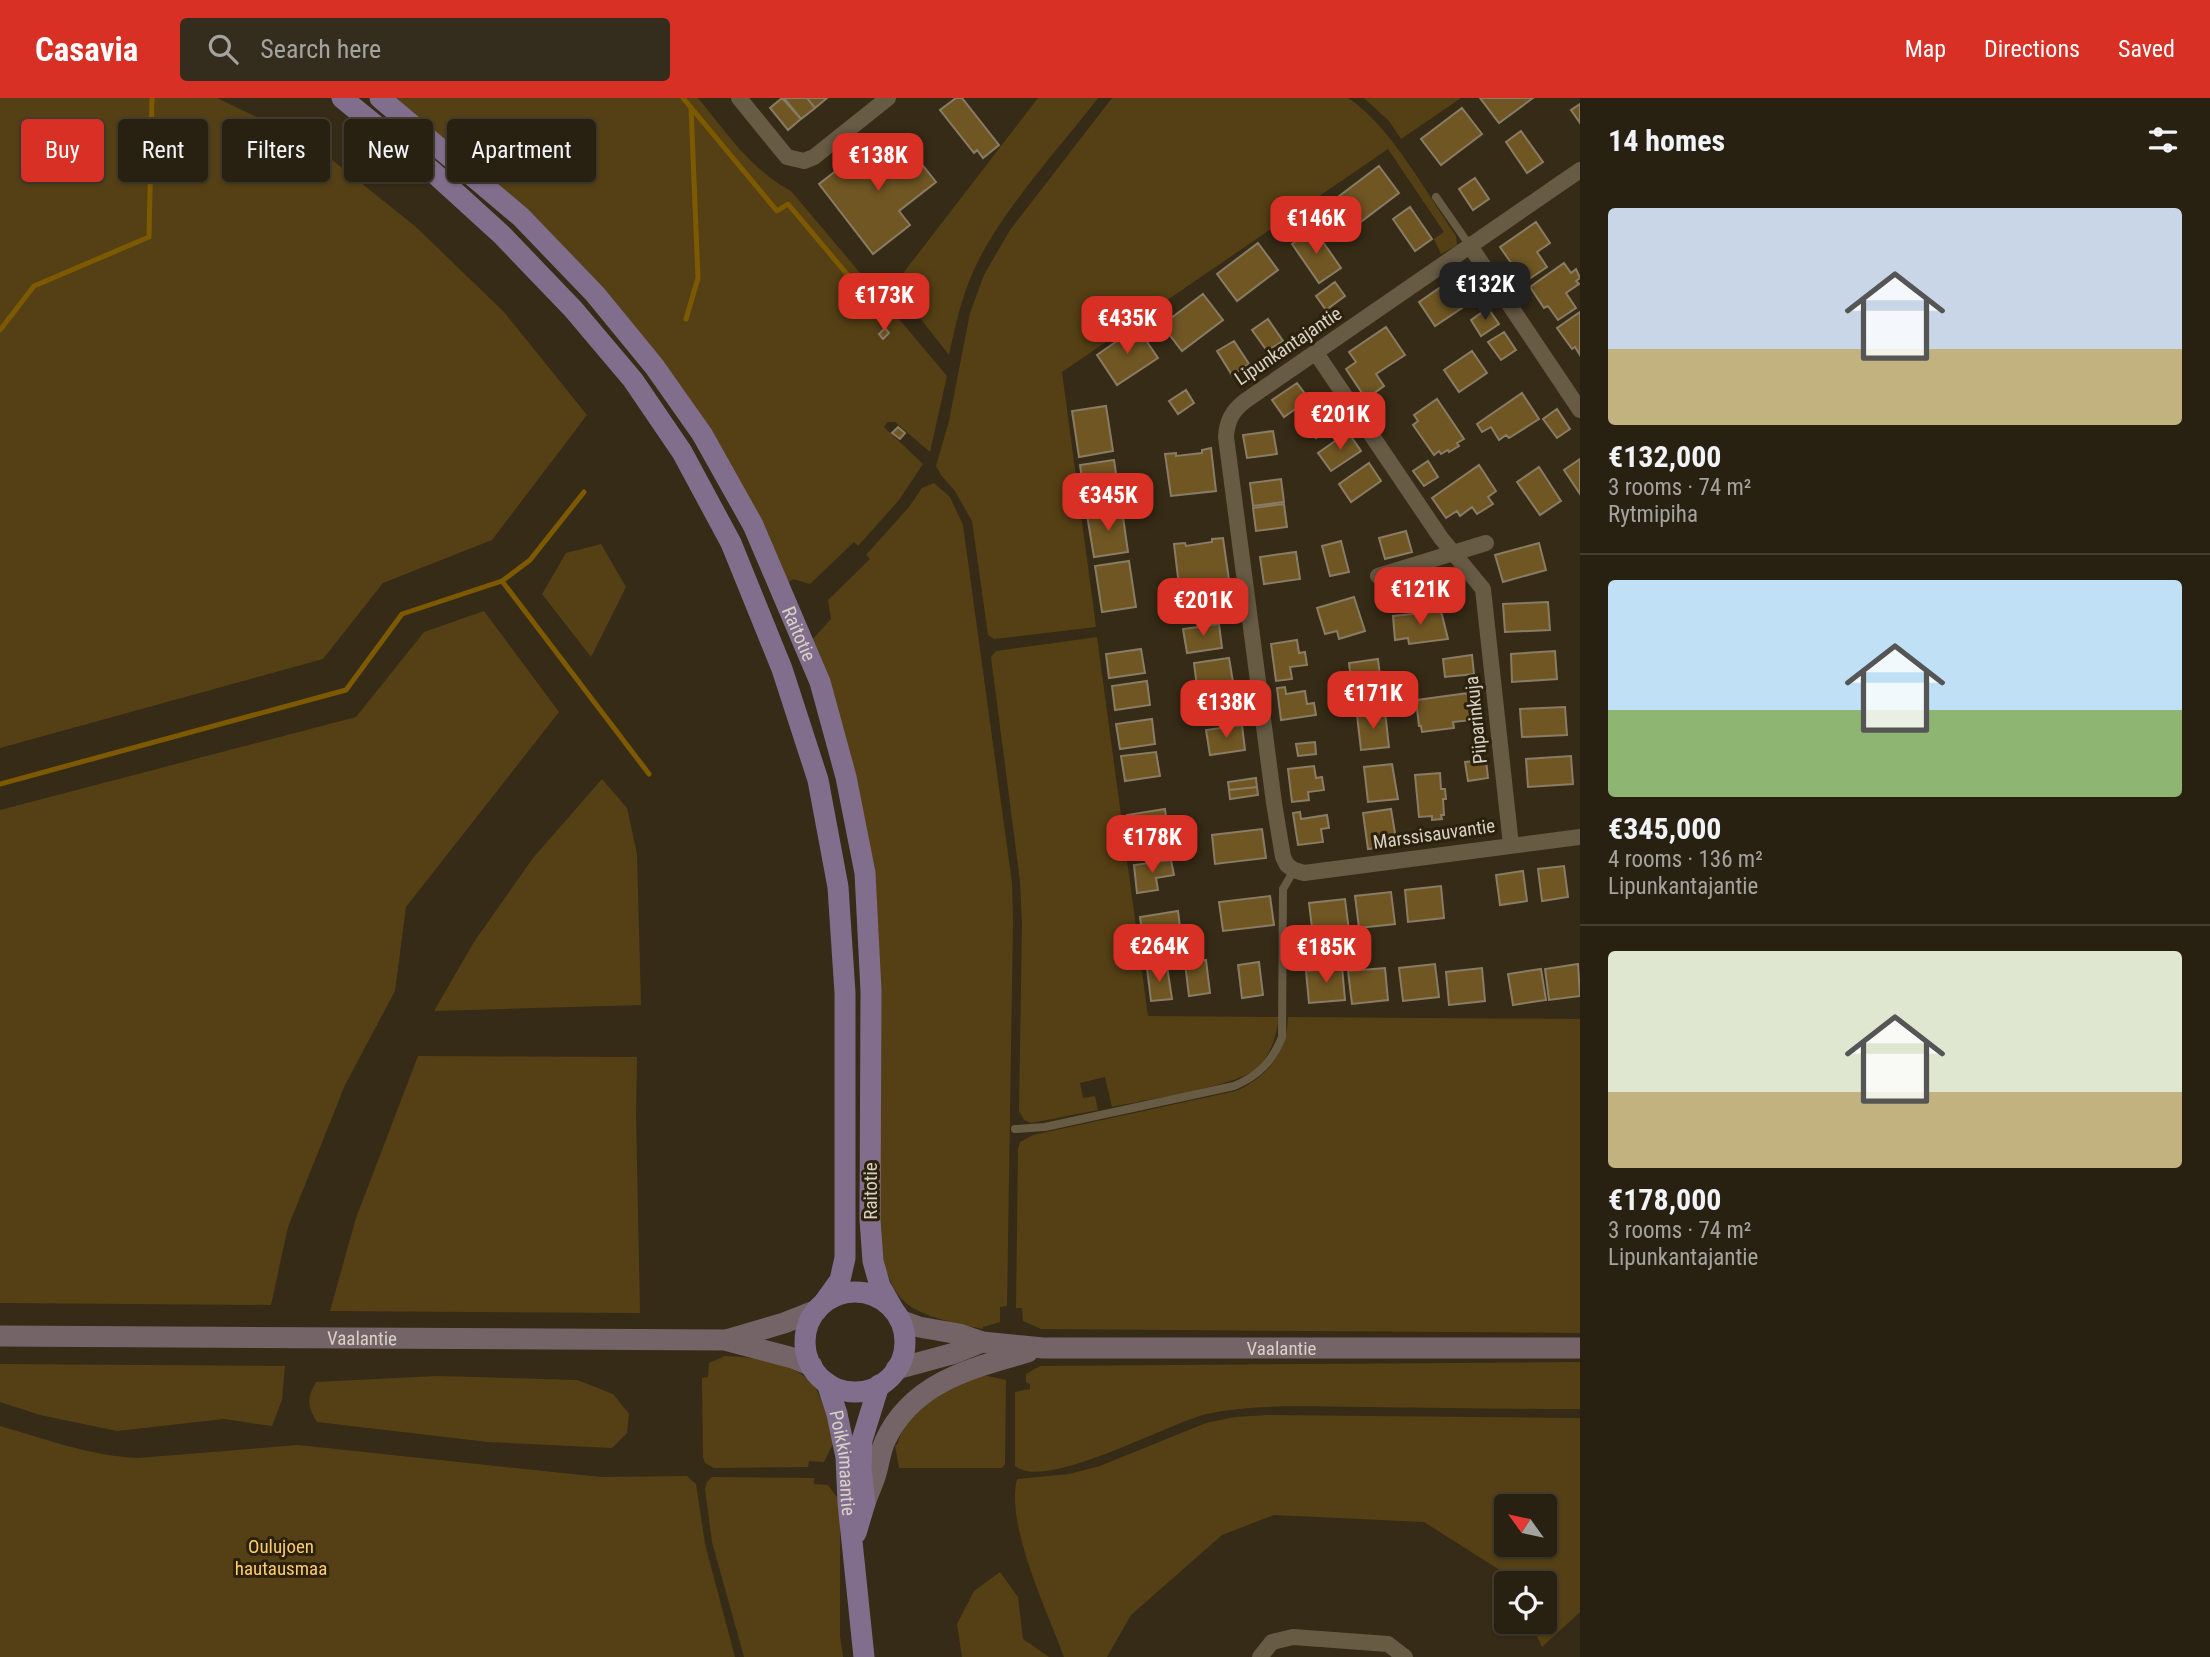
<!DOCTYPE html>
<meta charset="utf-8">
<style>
:root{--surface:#282010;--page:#342d1e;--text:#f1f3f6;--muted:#a5a39f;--line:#443e30;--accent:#d93025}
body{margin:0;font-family:"Roboto Condensed",sans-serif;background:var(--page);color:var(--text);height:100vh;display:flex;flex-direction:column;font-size:26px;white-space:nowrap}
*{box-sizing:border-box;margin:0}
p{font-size:23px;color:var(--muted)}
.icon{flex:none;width:38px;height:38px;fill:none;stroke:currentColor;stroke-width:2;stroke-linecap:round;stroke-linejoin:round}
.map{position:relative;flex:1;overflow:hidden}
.side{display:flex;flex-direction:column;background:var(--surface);width:630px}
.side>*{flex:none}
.guide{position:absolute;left:21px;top:21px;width:665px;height:63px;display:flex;gap:14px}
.needle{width:46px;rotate:303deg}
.buttons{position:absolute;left:1494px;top:1396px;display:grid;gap:14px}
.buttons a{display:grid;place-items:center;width:63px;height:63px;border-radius:7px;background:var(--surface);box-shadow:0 2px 5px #0004,0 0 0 2px var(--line);font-size:35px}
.price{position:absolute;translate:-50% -60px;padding:0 16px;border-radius:14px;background:var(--accent);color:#fff;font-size:23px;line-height:46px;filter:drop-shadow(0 2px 4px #0008)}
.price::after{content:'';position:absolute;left:50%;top:42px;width:21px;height:16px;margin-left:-10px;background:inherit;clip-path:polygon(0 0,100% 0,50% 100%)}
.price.active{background:#222;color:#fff}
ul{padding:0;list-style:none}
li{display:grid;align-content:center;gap:14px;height:371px;padding:0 28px}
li+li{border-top:2px solid var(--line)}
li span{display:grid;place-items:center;height:217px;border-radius:7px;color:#555}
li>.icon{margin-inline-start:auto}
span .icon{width:126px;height:126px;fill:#fffc;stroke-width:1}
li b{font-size:30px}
h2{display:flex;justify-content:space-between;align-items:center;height:84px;padding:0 28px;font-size:30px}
.tag{padding:0 24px;border-radius:7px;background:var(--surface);box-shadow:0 2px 5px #0004,0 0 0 2px var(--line);font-size:24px;line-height:63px}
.tag.active{background:var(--accent);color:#fff}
header{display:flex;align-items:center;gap:42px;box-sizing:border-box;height:98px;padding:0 35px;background:var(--accent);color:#fff}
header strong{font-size:33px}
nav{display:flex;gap:38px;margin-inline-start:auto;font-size:24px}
.search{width:490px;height:63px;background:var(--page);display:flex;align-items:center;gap:18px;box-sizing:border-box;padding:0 24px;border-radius:7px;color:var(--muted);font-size:26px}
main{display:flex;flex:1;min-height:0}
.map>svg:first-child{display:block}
.green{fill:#554015;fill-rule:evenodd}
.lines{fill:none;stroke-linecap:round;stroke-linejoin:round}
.stream{stroke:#7d5a01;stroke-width:5}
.building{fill:#6f5623;stroke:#897c65;stroke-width:2}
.lane{stroke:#675b44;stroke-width:8}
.street{stroke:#675b44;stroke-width:16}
.secondary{stroke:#746468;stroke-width:21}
.primary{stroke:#816e8d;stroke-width:21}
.labels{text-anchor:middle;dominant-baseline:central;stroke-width:6;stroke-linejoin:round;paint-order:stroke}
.street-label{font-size:19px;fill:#d8d1c5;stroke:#2c210c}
.park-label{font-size:19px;fill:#fbcb6d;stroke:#2c210c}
</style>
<header>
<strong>Casavia</strong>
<div class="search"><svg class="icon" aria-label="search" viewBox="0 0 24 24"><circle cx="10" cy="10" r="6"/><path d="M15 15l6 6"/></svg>Search here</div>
<nav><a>Map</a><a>Directions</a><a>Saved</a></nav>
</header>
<main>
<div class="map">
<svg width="1580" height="1559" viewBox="0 0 1580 1559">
<rect width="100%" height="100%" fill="#362b16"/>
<path class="green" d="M0,0h217l94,45 105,84 88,85 83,103 -95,125 -109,43 -60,76 -323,89z
M391,0h307c28,34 53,72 93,93l156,185 -17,76 -35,-30h-7l-4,5 39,37 -24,36 -41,46 -4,-4 -44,42 -17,-5 -5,4 -130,-223z
M1038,0h60c-40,52 -99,115 -125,174 -12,27 -18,55 -24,83l-55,-70z
M1112,0h236c42,27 79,96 108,138l1,9 -16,9 -7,-15 10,-7 -56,-83 -326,223 34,255 -102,12 -6,-4 -16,-114 -17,-30 -14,-16 -5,-9 13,-45 21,-108 14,-38 26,-45z
M1364,0h97l-60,41 -12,-18z
M934,385l16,14 13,28 49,358 1,39 -6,384 -7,1v15l-17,5v2c-82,-17 -95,-23 -106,-109l1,-229 -67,-350 20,-22 -3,-19 42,-41 -4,-4 43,-48 13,-19z
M601,446l25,43 -35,70 -49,-63 24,-41z
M484,513l75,101 -153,195 -11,84 -50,94 -57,142 -17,78 -271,-2v-493l356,-93 68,-85z
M1097,539l51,379 131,1c-3,19 -7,36 -21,50 -20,20 -115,33 -146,40l-7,-30 -25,6 3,15 12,-2 3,14 -67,13 -7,-3 -5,-9 3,-187 -2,-43 -29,-224 5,-6z
M602,681l25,29 10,46 4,151 -207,6 40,-69 59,-84z
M1288,919l292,2v314l-539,-4 -18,-8 -1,-13h-6l2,-159 2,-7 13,-7 203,-44c31,-14 51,-38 52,-74z
M418,958l219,1 -1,57 4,199 -310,-2 26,-93z
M725,1258c28,1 76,7 91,33 9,17 13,35 18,53l-10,20 -15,-1 -1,6 -94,1 -9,-5 -2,-6 -1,-79 6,-1 1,-14z
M1580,1264v47c-71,0 -142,-1 -214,-2 -53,0 -108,-4 -159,7 -37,8 -162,78 -192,52v-74l15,-3v-5l-4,-2v-8l14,-8z
M0,1266l285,2 -3,34 -10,26 -48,-7 -107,12 -77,-16 -40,-13z
M983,1277l23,5 -1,84 -3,4h-103l-4,-23h2c14,-43 49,-55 86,-70z
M437,1278l140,4 36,14 16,20 -2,19 -15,15 -124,-6 -171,-20c-10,-15 -10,-25 -1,-40z
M1267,1317l313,3v194l-38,35 -12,-25h15v-38h-34l-5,-10 -82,-52 -150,-7 -52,20 -91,80 -24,42h-43c-16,-44 -59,-133 -47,-178l52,-5 31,-8 106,-43 29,-6zM1507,1409h38v38h-38z
M0,1328c45,13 91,30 138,32l160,-13 303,32 86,-1 9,8 9,60 30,113h-735z
M712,1379l102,1v6l14,1 12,16v135l3,21h-99l-32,-115 -7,-53 2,-7z
M1000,1474l18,25 5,42 26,18h-87l-5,-33 17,-33z"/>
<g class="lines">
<path class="stream" d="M683,0l94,113 11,-7 90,107
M686,221l12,-41 -7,-171
M0,232l34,-44 115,-49 3,-139
M502,483l147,193
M0,686l346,-94 56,-76 100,-33 28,-21 54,-68"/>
</g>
<path class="building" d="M782,0l19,21 -13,11 -18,-22z
M784,0h23l8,10 -14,11z
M807,0h20l-12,10z
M956,0h6l37,47 -16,13 -6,-8 -3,3 -34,-43z
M1480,0h53l-34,25z
M1580,6v19l-9,-13z
M1462,10l20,26 -41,31 -20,-26z
M1521,33l22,31 -16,11 -21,-31z
M901,40l35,44 -37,29 11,14 -37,29 -54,-70 40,-31 9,11z
M1379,68l20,27 -41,31 -20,-27z
M1475,80l14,21 -16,11 -14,-21z
M1410,109l22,32 -17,12 -22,-32z
M1536,124l14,21 -13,9 10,15 -18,12 -10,-15 -5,3 -14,-20z
M1314,131l27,39 -22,15 -27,-39z
M1258,145l20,27 -41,31 -20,-27z
M1564,165l7,10 5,-4 4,9 -4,3 3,3 -13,9 10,15 -18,12 -10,-14 -4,2 -14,-21z
M1451,182l17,24 -33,22 -16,-24z
M1335,184l10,14 -19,14 -10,-14z
M1203,196l20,26 -41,31 -20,-26z
M1488,210l11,16 -18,12 -10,-16z
M1580,214v43l-5,-8 -3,2 -15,-21z
M1268,221l15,22 -16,10 -15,-21z
M1137,229l21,31 -41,27 -20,-30z
M1386,229l19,28 -29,19 8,12 -18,13 -20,-30 10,-7 -7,-10z
M885,230l4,5 -6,6 -4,-5z
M1504,234l12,18 -15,10 -13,-18z
M1234,243l15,23 -17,11 -15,-24z
M1472,253l15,22 -28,19 -15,-22z
M1297,285l12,16 -25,18 -12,-17z
M1186,292l8,13 -16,11 -9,-13z
M1522,295l17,26 -30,19 -3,-3 -7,5 -8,-13 -9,5 -5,-8z
M1437,301l27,40 -7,4 2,3 -10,6 -1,-2 -7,4 -2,-3 -5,4 -21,-30 5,-4 -4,-6z
M1328,305l13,18 -25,17 -12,-18z
M1106,308l7,45 -34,6 -7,-46z
M1557,311l13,20 -13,9 -14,-19z
M898,329l7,6 -5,6 -8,-6z
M1273,333l4,23 -30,4 -4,-23z
M1348,334l13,19 -30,20 -13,-18z
M1211,350l5,43 -45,5 -6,-42 11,-1v3l26,-3v-3z
M1580,361v35l-16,-24z
M1114,362l6,41 -34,6 -6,-42z
M1428,363l10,16 -14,9 -11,-15z
M1369,365l12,18 -30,21 -12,-18z
M1479,367l17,26 -8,6 5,7 -16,10 -5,-7 -12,9 -3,-5 -11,7 -14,-20z
M1539,369l22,34 -21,14 -23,-33z
M1281,381l3,23 -31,4 -3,-23z
M1284,406l3,23 -31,4 -3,-23z
M1122,412l6,42 -34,5 -7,-42z
M1406,433l6,21 -27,7 -6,-21z
M1223,440l6,42 -50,6 -5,-42 11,-1 1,3 26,-4v-3z
M1341,443l8,31 -19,4 -8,-30z
M1539,445l7,27 -43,12 -8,-27z
M1296,454l4,27 -36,5 -4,-27z
M1129,463l7,46 -34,5 -7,-46z
M1354,499l11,34 -26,8 -2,-8 -12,3 -8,-26z
M1548,504l2,28 -45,2 -2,-28z
M1441,513l7,28 -39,5 -1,-6 -13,2 -2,-24z
M1219,526l3,24 -35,5 -4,-24z
M1297,542l2,13 6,-1 2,13 -17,2 2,12 -16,2 -5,-37z
M1141,551l4,24 -36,5 -3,-24z
M1555,553l2,28 -45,3 -1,-28z
M1472,557l2,19 -29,3 -2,-18z
M1229,560l4,24 -36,5 -3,-24z
M1378,561l4,35 -29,4 -4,-35z
M1147,583l3,24 -35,5 -3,-24z
M1285,589l1,7 19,-3 2,13 7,-1 2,12 -35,5 -4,-32z
M1235,594l4,24 -35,5 -4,-24z
M1476,594l3,27 -26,3 1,6 -32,4 -1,-6h-2l-3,-26z
M1565,609l2,28 -45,2 -2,-28z
M1385,613l4,36 -28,3 -4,-35z
M1152,621l3,25 -35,5 -4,-25z
M1242,627l3,25 -35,5 -4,-25z
M1315,644l1,12 -18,2 -2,-12z
M1156,654l4,24 -35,5 -4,-25z
M1571,658l2,28 -45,3 -2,-28z
M1486,662l2,18 -20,3 -3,-19z
M1392,666l6,35 -30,3 -4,-35z
M1314,668l2,12 6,-1 2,13 -16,2 1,8 -17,2 -4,-33z
M1440,675l1,16h4l1,10h-3l1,16h-3l1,4 -10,1v-4l-13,1 -4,-42z
M1256,680l1,9 -28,3 -1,-8z
M1257,689l1,8 -28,4 -1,-9z
M1165,711l2,16 -18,2 2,13 -20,2 -4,-27z
M1391,711l6,36 -29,4 -5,-36z
M1300,714l1,7 26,-4 2,13 -8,1 2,13 -25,3 -5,-32z
M1262,731l4,29 -51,6 -3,-29z
M1171,762l3,15 -18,3 2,12 -21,3 -3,-28z
M1564,768l4,31 -26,4 -4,-32z
M1523,773l4,30 -27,4 -4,-30z
M1441,788l3,32 -36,4 -3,-32z
M1391,794l4,32 -36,4 -4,-32z
M1270,798l4,29 -51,6 -4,-29z
M1345,801l4,32 -36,5 -4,-33z
M1178,813l2,16 -17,2 2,13 -21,3 -4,-28z
M1206,862l4,33 -21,3 -4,-33z
M1259,864l4,33 -21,3 -4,-33z
M1435,866l4,33 -36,4 -4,-33z
M1578,866l2,32 -31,4 -4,-31z
M1167,868l5,33 -21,2 -4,-33z
M1342,869l3,33 -36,3 -3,-32z
M1385,870l3,32 -36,4 -4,-33z
M1482,870l3,33 -36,4 -3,-33z
M1541,871l5,31 -33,5 -5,-31z"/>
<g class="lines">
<path class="lane" d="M1436,99l34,49
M1015,1031l30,-2 189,-41c24,-10 39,-25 48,-49l1,-148 11,-19"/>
<path class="street" d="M739,0l48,59 17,4 10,-4 74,-59
M1580,72l-335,231c-13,10 -18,20 -19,36l48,366 9,54 4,8 7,5 10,3 276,-36
M1470,148l110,164
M1316,255l125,185 42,51 28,256
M1378,478l108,-33
M1260,1559l12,-15 21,-5 95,7 17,13"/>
<g class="secondary">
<path id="s1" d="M900,1222l19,7 40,7 23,8 61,6h537"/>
<path id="s2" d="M0,1238l725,4 68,18 19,8"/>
<path d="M726,1242l58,-17 33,-13"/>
<path d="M896,1271l59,-16 27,-11"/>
<path d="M865,1405c3,-9 7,-17 10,-26 4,-12 5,-25 10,-36 27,-59 87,-73 143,-89"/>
</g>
<g class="primary">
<path d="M342,0l92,75 68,62 71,74 60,71 49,72 49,91 51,126 36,111 20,107 7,106v265l-5,22 -15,21"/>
<path id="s3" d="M380,0l141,119 74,77 59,72 48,68 51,91 67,157 26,95 19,96 6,118 -1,229 3,41 7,25 13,23"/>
<circle cx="855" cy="1244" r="50"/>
<path id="s4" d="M827,1285l10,31 9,43 2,46 16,154"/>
<path d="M856,1435l9,-30 -4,-35 1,-28 17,-55"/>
</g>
</g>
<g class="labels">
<g class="street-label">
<text transform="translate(1288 248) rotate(-34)">Lipunkantajantie</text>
<text stroke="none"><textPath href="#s3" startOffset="690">Raitotie</textPath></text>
<text transform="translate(1476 622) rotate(-96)">Piiparinkuja</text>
<text transform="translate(1434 736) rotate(-8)">Marssisauvantie</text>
<text transform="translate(870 1093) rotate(-90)">Raitotie</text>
<text stroke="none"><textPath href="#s2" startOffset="362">Vaalantie</textPath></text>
<text stroke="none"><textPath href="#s1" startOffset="385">Vaalantie</textPath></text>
<text stroke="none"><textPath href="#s4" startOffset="82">Poikkimaantie</textPath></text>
</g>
<g class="park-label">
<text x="281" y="1448">Oulujoen<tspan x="281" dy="22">hautausmaa</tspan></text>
</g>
</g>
</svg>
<div class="buttons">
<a><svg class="needle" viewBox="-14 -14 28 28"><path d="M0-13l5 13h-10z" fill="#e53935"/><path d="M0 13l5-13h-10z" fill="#a5a39f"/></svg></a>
<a><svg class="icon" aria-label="locate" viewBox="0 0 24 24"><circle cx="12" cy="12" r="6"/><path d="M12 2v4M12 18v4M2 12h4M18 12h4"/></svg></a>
</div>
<b class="price" style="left:878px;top:95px">€138K</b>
<b class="price" style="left:1316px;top:158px">€146K</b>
<b class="price active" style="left:1485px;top:224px">€132K</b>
<b class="price" style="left:884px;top:235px">€173K</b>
<b class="price" style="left:1127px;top:258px">€435K</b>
<b class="price" style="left:1340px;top:354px">€201K</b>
<b class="price" style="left:1108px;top:435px">€345K</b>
<b class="price" style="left:1420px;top:529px">€121K</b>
<b class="price" style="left:1203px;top:540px">€201K</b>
<b class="price" style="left:1373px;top:633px">€171K</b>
<b class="price" style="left:1226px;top:642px">€138K</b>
<b class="price" style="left:1152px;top:777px">€178K</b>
<b class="price" style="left:1159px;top:886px">€264K</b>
<b class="price" style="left:1326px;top:887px">€185K</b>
<div class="guide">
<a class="tag active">Buy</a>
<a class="tag">Rent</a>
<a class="tag">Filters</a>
<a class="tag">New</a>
<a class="tag">Apartment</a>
</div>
</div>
<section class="side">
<h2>14 homes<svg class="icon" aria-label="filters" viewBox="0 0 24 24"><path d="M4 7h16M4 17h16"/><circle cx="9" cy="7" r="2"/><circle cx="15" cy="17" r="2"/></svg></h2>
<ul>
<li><span style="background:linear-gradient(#c9d6e8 65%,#c2b280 0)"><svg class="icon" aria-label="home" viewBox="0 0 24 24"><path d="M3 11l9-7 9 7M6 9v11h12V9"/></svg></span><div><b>€132,000</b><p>3 rooms · 74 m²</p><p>Rytmipiha</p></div></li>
<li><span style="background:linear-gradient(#bfe0f5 60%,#8fb573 0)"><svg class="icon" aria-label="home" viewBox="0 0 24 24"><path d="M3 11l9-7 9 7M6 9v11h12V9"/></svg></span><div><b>€345,000</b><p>4 rooms · 136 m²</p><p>Lipunkantajantie</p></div></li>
<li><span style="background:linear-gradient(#dfe7d0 65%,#c2b280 0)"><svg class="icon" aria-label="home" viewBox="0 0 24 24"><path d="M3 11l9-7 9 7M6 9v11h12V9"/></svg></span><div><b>€178,000</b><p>3 rooms · 74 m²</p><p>Lipunkantajantie</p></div></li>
</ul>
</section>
</main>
